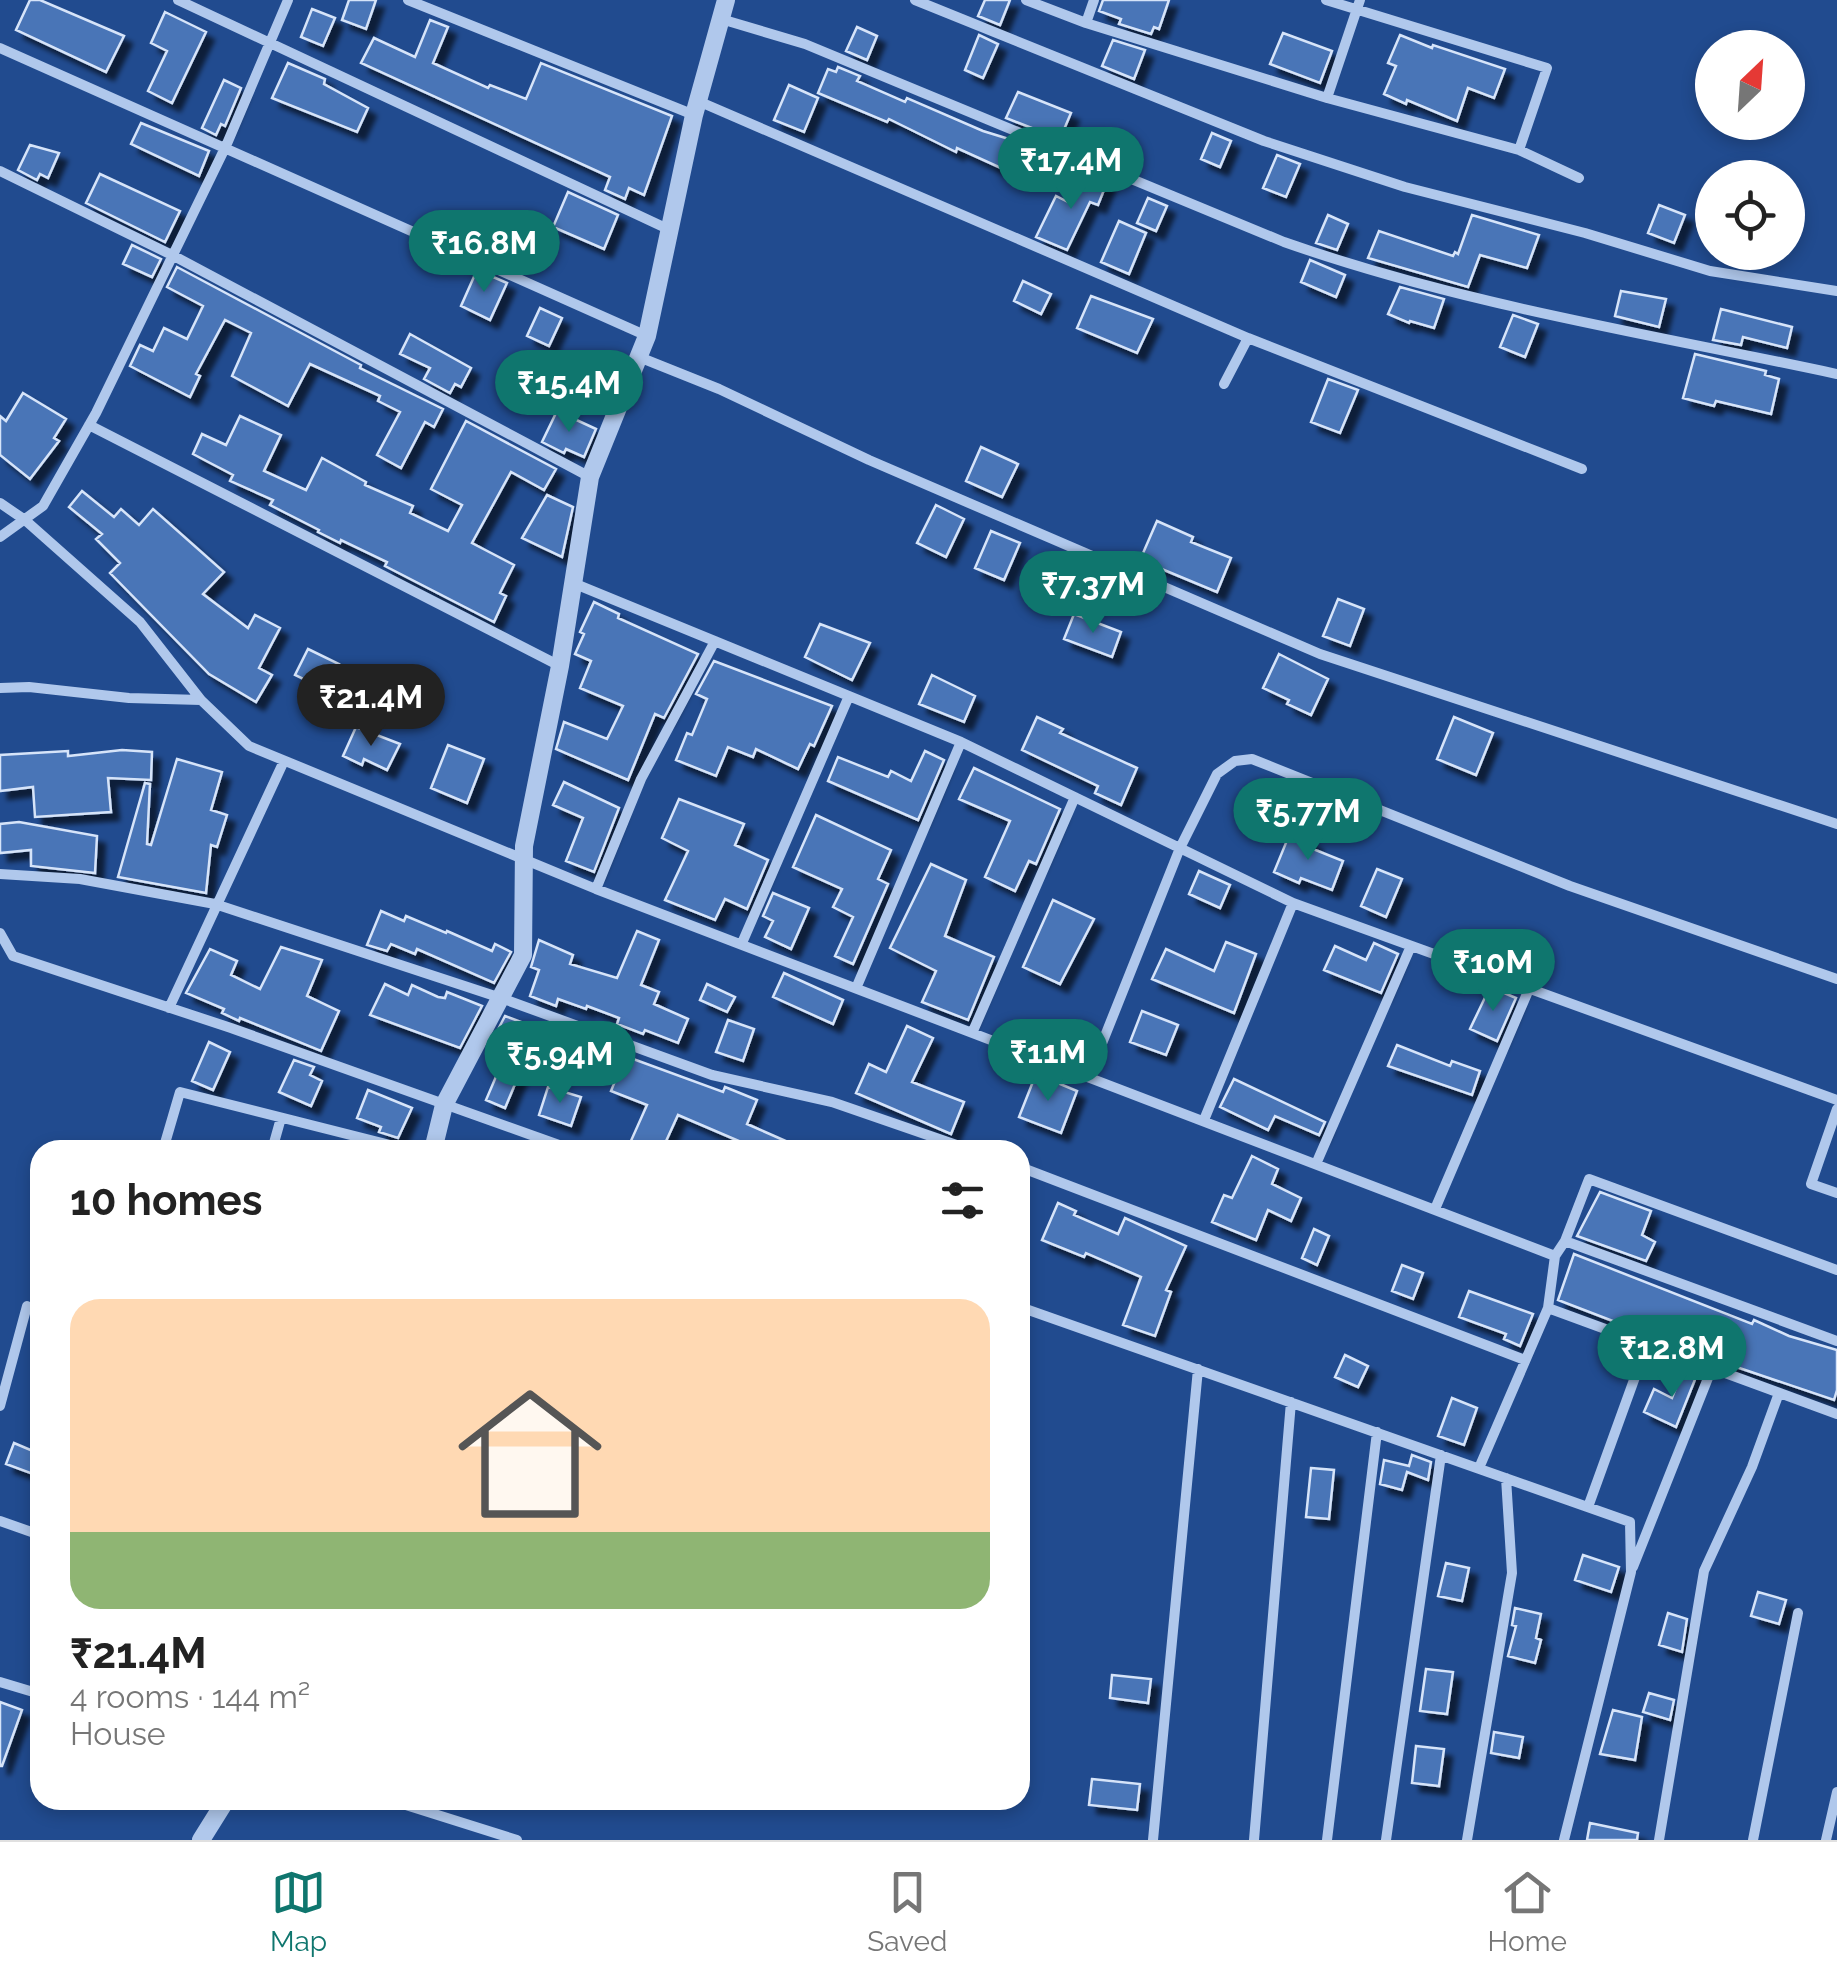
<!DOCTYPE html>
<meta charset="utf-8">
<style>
:root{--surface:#fff;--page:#f6f6f6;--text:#222;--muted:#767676;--line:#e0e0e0;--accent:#0f766e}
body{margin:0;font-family:Raleway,sans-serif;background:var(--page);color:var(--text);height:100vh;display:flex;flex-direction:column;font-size:38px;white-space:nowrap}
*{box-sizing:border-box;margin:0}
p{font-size:32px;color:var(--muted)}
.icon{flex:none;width:55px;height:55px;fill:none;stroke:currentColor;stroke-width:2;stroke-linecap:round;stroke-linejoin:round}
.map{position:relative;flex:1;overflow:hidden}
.side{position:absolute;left:30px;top:1140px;width:1000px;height:670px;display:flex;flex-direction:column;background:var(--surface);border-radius:30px;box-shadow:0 5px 15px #0003}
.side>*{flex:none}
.needle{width:65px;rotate:25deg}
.tools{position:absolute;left:1695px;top:30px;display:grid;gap:20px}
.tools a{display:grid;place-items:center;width:110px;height:110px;border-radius:50%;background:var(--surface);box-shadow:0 5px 15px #0003;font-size:50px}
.price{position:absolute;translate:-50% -85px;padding:0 22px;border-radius:35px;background:var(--accent);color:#fff;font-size:32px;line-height:65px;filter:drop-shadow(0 2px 5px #0008)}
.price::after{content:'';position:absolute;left:50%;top:60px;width:30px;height:22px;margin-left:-15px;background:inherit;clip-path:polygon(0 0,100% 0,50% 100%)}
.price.on{background:#222;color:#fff}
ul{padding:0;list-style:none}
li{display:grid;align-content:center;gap:20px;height:530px;padding:0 40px}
li span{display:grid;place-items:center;height:310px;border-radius:30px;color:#555}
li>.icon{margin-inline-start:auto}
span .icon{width:180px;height:180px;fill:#fffc;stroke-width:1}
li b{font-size:42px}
h2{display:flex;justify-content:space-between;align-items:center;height:120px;padding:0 40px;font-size:42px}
.tabs{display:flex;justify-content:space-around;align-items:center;height:140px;border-top:2px solid var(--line);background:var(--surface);font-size:28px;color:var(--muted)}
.tabs a{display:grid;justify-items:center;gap:5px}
.tabs .on{color:var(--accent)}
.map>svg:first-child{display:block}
.building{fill:#4974b7;stroke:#d6e4f9;stroke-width:2.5;filter:url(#shadow)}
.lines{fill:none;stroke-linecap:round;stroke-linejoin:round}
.minor{stroke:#b0c8ec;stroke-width:10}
.tertiary{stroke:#b0c8ec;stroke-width:18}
</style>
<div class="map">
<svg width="1837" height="1840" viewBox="0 0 1837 1840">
<defs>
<filter id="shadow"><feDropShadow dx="8" dy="8" stdDeviation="2.5" flood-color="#0009"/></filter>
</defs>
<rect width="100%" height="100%" fill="#214b8f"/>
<path class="building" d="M30,0h10l84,36 -18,36 -90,-42z
M349,0h27l-10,29 -24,-9z
M985,0h25l-10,25 -22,-9z
M1103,0h66l-10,29 -5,-2 -3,7 -32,-10 2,-5 -22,-8z
M312,9l23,9 -12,28 -22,-9z
M165,12l41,20 -34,71 -24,-12 19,-40 -16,-8z
M430,20l18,7 -15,36 55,25 2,-3 36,14 15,-36 131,53 -28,79 -15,-7 -4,11 -20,-9 5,-13 -249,-114 13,-25 41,19z
M857,27l20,9 -10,24 -21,-9z
M1283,33l49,18 -12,32 -50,-19z
M979,35l19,9 -15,34 -18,-8z
M1400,35l32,13 1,-3 72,24 -11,29 -26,-10 -11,33 -50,-21 -1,4 -22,-10 12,-28 -8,-3z
M1113,40l32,10 -11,29 -32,-13z
M288,63l37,16 -1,5 44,24 -11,24 -85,-34z
M838,67l22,9 -3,5 48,21 2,-4 76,33 42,13 -13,29 -55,-25 -1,4 -67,-33 -2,3 -69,-29 10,-24 8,3z
M224,80l17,8 -16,38 -4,-2 -5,11 -14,-7z
M789,85l29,13 -14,34 -30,-12z
M1018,92l53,21 -11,26 -54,-21z
M141,123l68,28 -10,25 -68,-32z
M1212,133l19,8 -11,26 -19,-8z
M30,145l29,8 -11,25 -8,-4 -3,6 -19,-10z
M1277,155l23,9 -14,33 -23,-9z
M1086,171l22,9 -10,25 -8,-3 -23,48 -31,-13 20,-41 16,8z
M100,174l80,37 -15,31 -79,-39z
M568,192l50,23 -14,34 -51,-22z
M1148,198l19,8 -11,25 -19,-8z
M1659,205l26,10 -11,28 -26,-10z
M1328,215l20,9 -11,26 -21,-7z
M1472,215l67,20 -12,33 -47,-13 -12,32 -100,-29 11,-27 74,25 2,-4 3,2z
M1119,221l27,12 -17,41 -28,-12z
M132,245l29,14 -9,18 -29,-13z
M1310,260l35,15 -9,22 -35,-15z
M177,267l184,98 -1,3 83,41 -9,18 -9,-5 -24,46 -24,-13 23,-43 -22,-11 2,-5 -70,-32 -22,42 -56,-30 19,-43 -26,-13 -29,54 4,2 -10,21 -60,-31 10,-21 13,6 11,-23 23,11 16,-33 -36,-19z
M477,270l30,13 -17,37 -29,-14z
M1023,281l28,13 -10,20 -27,-13z
M1400,287l44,12 -10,29 -24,-7 -1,2 -21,-9z
M1621,291l45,8 -7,28 -44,-11z
M1091,296l62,23 -16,34 -60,-25z
M540,308l22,10 -13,28 -22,-10z
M1721,309l71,18 -5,21 -44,-11 -2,8 -28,-5z
M1513,315l25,9 -13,33 -25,-10z
M410,334l61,34 -10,19 -6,-3 -5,9 -26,-14 6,-11 -30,-14z
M1695,354l71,17 -1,4 14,4 -8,35 -55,-13 -2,5 -31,-8z
M1328,379l30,11 -18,43 -29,-11z
M23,393l43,26 -12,19 5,3 -29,38 -30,-24v-39l6,5z
M557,411l39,18 -12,28 -18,-8 -2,4 -22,-11z
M240,416l41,19 -17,36 42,19 16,-32 44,24 -1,3 48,21 -3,7 38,18 14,-26 -31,-16 35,-68 90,48 -12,21 -33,-18 -39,71 42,22 -14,28 6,3 -12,26 -109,-56 2,-4 -46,-22 -1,3 -22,-11 1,-2 -49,-25 3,-5 -43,-19 3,-6 -40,-21 9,-20 24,11z
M981,447l37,17 -16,33 -36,-16z
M82,491l32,26 7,-8 18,16 14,-16 71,63 -21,22 45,34 7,-13 25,13 -21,40 13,7 -16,27 -47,-28 -99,-101 10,-10 -24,-24 6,-5 -33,-27z
M547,495l26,12 -11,50 -40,-19z
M936,505l28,14 -18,38 -29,-14z
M1157,521l36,16 -2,5 40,16 -14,34 -77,-32z
M991,531l29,12 -16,37 -29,-12z
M1338,599l26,10 -14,37 -27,-10z
M594,602l25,12 -1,4 80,36 -34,64 -9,-4 -27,66 -72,-31 8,-27 43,17 16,-33 -43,-18 11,-27 -16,-7 9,-20 -4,-2z
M1074,614l47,18 -9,25 -48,-18z
M820,624l50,19 -18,37 -47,-23z
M308,649l31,15 -13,26 -31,-15z
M1279,654l49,25 -17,36 -24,-11 2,-4 -26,-12z
M714,661l118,45 -18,40 -4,-2 -12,25 -42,-20 -3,8 -25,-10 -12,29 -40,-16 11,-27 5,2 15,-36 -11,-5z
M932,675l43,21 -11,26 -45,-18z
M1037,717l26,12 -3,4 77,35 -16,37 -26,-12 3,-7 -76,-36z
M1454,717l39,16 -17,42 -39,-16z
M356,727l44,17 -13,26 -23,-11 -2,6 -19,-9z
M448,745l36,14 -17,44 -36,-15z
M122,750l30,2 -1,28 -43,-2 3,34 -76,5 -2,-30 -33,4v-36l68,-4v5z
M925,751l19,9 -26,60 -90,-39 10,-24 50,20 3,-6 20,10z
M177,759l45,13 -11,38 16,5 -10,32 -6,-2 -5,48 -88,-16 27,-94 5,1 -3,60 4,1z
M974,768l86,41 -24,55 -7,-3 -14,30 -30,-14 25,-56 -51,-22z
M564,782l55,26 -25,64 -28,-11 17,-43 -30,-13z
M679,799l65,25 -9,21 33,15 -21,49 -22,-10 -10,21 -50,-20 23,-49 -26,-13z
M816,815l75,35 -13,29 10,5 -35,80 -18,-8 18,-39 -20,-10 9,-18 -49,-22z
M19,822l78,14 -2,37 -64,-7v-16l-31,3v-29z
M1290,833l25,10 -2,6 30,12 -11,29 -31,-12 -2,5 -25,-11z
M931,864l35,16 -21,56 49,21 -26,63 -46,-18 14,-31 -46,-23z
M1377,869l25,10 -16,38 -25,-11z
M1199,871l31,14 -10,23 -31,-14z
M773,893l36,15 -18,41 -26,-12 8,-16 -10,-5z
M1053,900l41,19 -34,65 -37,-17z
M381,911l23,10 2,-5 40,17 1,-2 45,20 3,-7 16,8 -17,31 -77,-34 -2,5 -24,-10 -4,7 -20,-6z
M637,931l22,9 -18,45 18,7 -5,12 34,15 -10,24 -33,-13 -2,4 -26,-10 2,-6 -32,-12 -1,3 -28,-10 -2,7 -26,-10 9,-26 -8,-3 8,-27 34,15 -3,9 47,14z
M1226,942l30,12 -22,59 -82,-34 14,-30 48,22z
M1374,943l24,11 -17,39 -57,-23 11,-24 31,14z
M281,947l41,13 -15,36 32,15 -18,40 -81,-33 -1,3 -17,-8 2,-4 -38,-16 24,-44 27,12 -6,14 29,14z
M784,973l59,27 -10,24 -60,-27z
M385,984l23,11 4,-10 26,12 7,1 2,-6 35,14 -22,42 -90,-33z
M707,984l28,13 -8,15 -27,-12z
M1490,987l26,11 -19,43 -27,-12z
M1142,1011l36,14 -12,30 -36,-13z
M505,1016l32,12 -2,5 30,13 -13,30 -29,-11 -18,43 -19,-8 18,-42 -17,-7z
M728,1020l26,9 -11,32 -27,-9z
M907,1026l26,12 -21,44 52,20 -13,32 -95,-41 13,-29 17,8z
M209,1042l21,10 -17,38 -21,-9z
M1397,1045l53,21 2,-5 28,10 -8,24 -84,-29z
M625,1056l98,36 2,-5 32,13 -10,24 59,26h-69l4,-8 -63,-27 -16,35h-16l-16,-7 17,-38 -36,-14z
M294,1060l20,7 -4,8 12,6 -11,25 -32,-14z
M1036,1074l41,17 -16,42 -42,-16z
M1234,1079l91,43 -6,13 -44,-19 -7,14 -48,-23z
M548,1087l33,10 -10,29 -32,-11z
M368,1090l44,18 -14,30 -19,-6 2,-5 -24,-9z
M1252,1156l26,13 -6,15 29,14 -10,23 -23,-11 -12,30 -44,-18 12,-27 8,3z
M1600,1192l51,19 -9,24 13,7 -9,19 -69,-25z
M1058,1203l18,8 -2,4 44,19 7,-16 61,28 -20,44 5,2 -16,44 -32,-11 18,-48 -55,-24 -2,4 -42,-17z
M1314,1229l15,7 -12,29 -15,-7z
M1574,1254l178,70 2,-4 35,16 48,14v40l-3,10 -130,-44 -146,-56z
M1402,1265l21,8 -10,26 -21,-8z
M1469,1291l64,23 -13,32 -16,-7 2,-5 -47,-17z
M1345,1355l23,11 -10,21 -23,-10z
M1684,1367l14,5 -22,55 -32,-15 10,-23 18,9z
M1452,1398l25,10 -13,37 -26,-9z
M14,1443l26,11 -7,20 -27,-10z
M1412,1455l19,7 -3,18 -21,-8 -5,18 -22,-6 4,-24 25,6z
M1311,1468l23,2 -5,49 -23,-2z
M1583,1555l36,12 -8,25 -36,-12z
M1446,1563l23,5 -7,33 -24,-5z
M1758,1592l28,8 -7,24 -28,-8z
M1515,1608l26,6 -5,24 5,2 -6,23 -27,-7 8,-30 -4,-1z
M1668,1613l19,6 -5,33 -23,-7z
M1426,1669l27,3 -6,42 -27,-3z
M1112,1675l39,4 -3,24 -38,-5z
M1649,1693l25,7 -4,20 -27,-8z
M0,1702l22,8 -20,56h-2z
M1613,1710l29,7 -7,43 -35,-6z
M1494,1732l29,5 -4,21 -28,-5z
M1416,1746l28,3 -5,37 -27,-3z
M1092,1779l48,5 -3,26 -48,-5z
M1590,1823l48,10 -1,7h-50z"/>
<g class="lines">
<path class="minor" d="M178,0l492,230
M408,0l286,115
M915,0l349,141 141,46 180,46 125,38 127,20
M1026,0l60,23 241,75 192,52 60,28
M1326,0l221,68 -28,82
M721,19l84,25 479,198c179,63 367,92 553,132
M1086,23l8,-23
M0,48l647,288
M1327,98l33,-98
M698,101l550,237 334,131
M0,171l174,85 416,221
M639,357l80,32 150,71 451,194 517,170
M1224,384l24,-46
M89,425l471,241
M0,503l25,17 115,102 61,78 48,46 347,143 959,367
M0,537l43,-31 53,-93 130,-267 62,-146
M573,583l388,159 332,161 544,197
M0,688l29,-1 100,11 72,2
M0,874l80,5 135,25 286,94 211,77 120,27 139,48
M596,889l45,-110 74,-138
M0,933l13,23 218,72 342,122
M742,943l107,-247
M857,986l104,-244
M169,1008l115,-247
M973,1031l102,-234
M1089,1076l91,-228 37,-74 18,-13 17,-2 318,127 267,93
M1837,1109l-26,75 26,9
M1204,1120l89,-217
M163,1150l17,-58 230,58
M272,1150l9,-32
M1316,1164l95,-218
M1020,1167l505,193
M1435,1209l94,-220
M1565,1241l272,100
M1020,1307l610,215 1,50 -67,268
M1548,1308l289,106
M0,1406l27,-100
M1479,1468l69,-160 7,-52 10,-15 24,-62 248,91
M1588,1507l59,-163
M0,1521l40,14
M1633,1567l79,-199
M0,1682l40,12
M390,1800l127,40
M1153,1840l45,-471
M1254,1840l37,-438
M1327,1840l50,-408
M1386,1840l55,-385
M1467,1840l45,-267 -6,-95
M1659,1840l45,-269 48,-104 27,-74
M1753,1840l45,-227
M1826,1840l11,-48"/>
<path class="tertiary" d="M433,1150l11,-45 79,-150 1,-109 36,-180 30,-189 57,-141 47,-221 32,-115
M201,1840l25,-40"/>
</g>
</svg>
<div class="tools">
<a><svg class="needle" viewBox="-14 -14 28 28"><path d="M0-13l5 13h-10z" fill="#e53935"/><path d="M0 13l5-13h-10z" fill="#767676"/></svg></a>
<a><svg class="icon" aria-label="locate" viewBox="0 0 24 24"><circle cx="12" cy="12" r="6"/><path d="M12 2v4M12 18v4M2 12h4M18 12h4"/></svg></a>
</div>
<b class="price" style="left:1071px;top:212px">₹17.4M</b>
<b class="price" style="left:484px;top:295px">₹16.8M</b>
<b class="price" style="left:569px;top:435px">₹15.4M</b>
<b class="price" style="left:1093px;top:636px">₹7.37M</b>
<b class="price on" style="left:371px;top:749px">₹21.4M</b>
<b class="price" style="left:1308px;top:863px">₹5.77M</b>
<b class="price" style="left:1493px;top:1014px">₹10M</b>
<b class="price" style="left:1048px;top:1104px">₹11M</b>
<b class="price" style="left:560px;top:1106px">₹5.94M</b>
<b class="price" style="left:1672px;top:1400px">₹12.8M</b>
<section class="side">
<h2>10 homes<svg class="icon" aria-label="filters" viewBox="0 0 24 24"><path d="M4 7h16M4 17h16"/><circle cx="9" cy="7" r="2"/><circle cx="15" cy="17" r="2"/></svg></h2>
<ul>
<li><span style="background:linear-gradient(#ffd9b3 75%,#8fb573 0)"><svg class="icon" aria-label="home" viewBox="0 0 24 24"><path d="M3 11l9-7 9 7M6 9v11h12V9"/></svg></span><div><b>₹21.4M</b><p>4 rooms · 144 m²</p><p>House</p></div></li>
</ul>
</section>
</div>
<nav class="tabs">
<a class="on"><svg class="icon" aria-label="map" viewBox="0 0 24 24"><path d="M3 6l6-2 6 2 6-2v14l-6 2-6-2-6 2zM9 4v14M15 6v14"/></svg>Map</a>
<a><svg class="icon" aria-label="saved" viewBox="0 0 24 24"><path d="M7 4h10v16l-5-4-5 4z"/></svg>Saved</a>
<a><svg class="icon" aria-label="home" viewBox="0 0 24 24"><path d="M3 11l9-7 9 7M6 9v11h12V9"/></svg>Home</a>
</nav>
